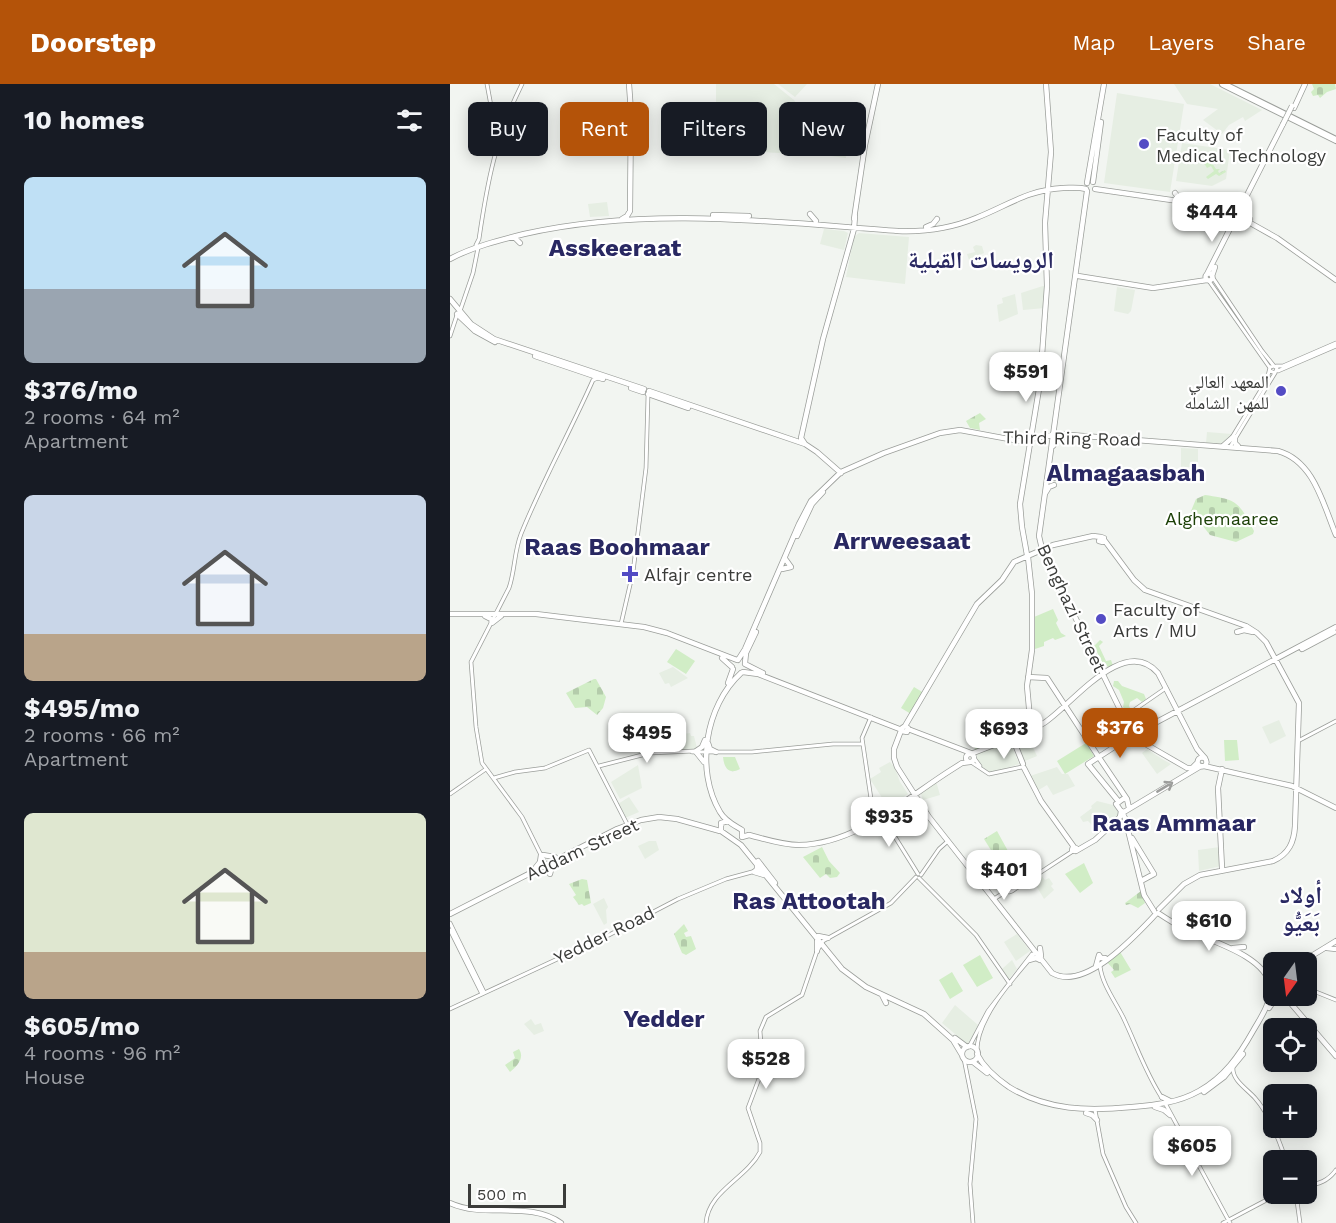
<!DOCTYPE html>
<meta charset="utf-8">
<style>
:root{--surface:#171b24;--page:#20242c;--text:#f1f3f6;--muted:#9ea1a6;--accent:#b45309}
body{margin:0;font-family:"Work Sans","Noto Naskh Arabic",sans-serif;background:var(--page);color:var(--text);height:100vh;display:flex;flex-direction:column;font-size:22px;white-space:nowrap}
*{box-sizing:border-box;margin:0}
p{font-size:20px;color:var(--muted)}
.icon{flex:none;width:33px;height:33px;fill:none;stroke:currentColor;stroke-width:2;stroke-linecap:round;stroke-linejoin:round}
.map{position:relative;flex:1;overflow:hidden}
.drawer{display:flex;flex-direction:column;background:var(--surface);width:450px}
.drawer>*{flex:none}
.hud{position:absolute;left:18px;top:18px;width:570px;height:54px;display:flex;gap:12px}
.needle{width:39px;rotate:194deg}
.controls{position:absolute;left:813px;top:868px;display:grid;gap:12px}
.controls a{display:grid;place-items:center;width:54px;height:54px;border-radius:9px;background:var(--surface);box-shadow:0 3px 15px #0003;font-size:30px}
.scale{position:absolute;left:18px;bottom:15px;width:98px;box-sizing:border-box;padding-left:6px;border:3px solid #3b3c3a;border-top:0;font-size:16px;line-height:21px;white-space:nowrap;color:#3b3c3a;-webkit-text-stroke:4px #fff;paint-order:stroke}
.price{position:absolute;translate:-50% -51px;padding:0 14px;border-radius:12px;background:#fff;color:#222;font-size:20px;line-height:39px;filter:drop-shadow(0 2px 3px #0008)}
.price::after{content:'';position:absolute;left:50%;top:36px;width:18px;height:14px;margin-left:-9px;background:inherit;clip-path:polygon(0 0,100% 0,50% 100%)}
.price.active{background:var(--accent);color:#fff}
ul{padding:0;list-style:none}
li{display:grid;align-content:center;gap:12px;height:318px;padding:0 24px}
li span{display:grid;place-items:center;height:186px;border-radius:9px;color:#555}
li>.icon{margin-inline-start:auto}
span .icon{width:108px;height:108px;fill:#fffc;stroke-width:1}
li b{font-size:26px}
h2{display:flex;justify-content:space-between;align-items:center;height:72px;padding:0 24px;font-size:26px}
.tag{padding:0 21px;border-radius:9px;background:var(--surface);box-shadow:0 3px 15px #0003;font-size:21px;line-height:54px}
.tag.active{background:var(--accent);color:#fff}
header{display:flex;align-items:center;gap:36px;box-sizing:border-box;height:84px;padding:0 30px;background:var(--accent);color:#fff}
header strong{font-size:28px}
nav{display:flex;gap:33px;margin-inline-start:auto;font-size:21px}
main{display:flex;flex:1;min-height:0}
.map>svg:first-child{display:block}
.built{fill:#e6eee3}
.grass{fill:url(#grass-dots)}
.cemetery{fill:url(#cemetery-stones)}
.park{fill:#d1edc6}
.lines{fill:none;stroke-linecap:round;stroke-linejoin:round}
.minor-casing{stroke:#9b9e9a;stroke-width:4.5}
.major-casing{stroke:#9b9e9a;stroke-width:6}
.highway-casing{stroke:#9b9e9a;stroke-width:8}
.minor{stroke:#fff;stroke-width:3}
.major{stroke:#fff;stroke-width:4.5}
.highway{stroke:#fff;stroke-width:6}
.major-bridge-casing{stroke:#9b9e9a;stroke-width:6;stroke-linecap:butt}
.major-bridge{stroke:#fff;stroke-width:4.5}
.oneway{stroke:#9d9e9c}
.poi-dot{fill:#544cc4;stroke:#fff;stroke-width:2}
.labels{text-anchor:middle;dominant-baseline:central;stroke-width:4.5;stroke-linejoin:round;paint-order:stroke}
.poi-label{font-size:18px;fill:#3b3c3a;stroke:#fff;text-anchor:start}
.street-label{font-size:18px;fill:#3b3c3a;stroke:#fff}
.park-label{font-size:18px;fill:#1d4108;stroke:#fff}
.district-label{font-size:24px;font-weight:bold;fill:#292862;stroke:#fff}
</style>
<header>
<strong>Doorstep</strong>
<nav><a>Map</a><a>Layers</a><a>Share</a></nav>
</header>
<main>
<section class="drawer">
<h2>10 homes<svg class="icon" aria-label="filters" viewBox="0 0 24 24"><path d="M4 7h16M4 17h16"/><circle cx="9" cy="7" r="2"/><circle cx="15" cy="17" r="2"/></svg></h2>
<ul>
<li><span style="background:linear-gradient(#bfe0f5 60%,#9aa5b1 0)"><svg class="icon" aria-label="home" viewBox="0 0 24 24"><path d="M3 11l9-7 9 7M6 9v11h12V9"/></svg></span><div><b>$376/mo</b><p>2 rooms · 64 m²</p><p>Apartment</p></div></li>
<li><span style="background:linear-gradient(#c9d6e8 75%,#b9a48a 0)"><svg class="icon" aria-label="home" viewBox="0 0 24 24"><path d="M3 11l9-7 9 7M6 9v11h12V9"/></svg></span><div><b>$495/mo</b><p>2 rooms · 66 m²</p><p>Apartment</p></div></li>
<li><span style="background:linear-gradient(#dfe7d0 75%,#b9a48a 0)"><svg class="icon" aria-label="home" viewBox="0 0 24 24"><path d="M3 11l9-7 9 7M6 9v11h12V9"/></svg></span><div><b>$605/mo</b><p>4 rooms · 96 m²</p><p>House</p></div></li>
</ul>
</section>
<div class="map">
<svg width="886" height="1139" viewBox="0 0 886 1139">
<defs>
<pattern id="grass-dots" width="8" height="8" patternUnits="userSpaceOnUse" patternTransform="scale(1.5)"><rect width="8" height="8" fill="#d1edc6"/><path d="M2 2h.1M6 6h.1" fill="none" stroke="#b4ccab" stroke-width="1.8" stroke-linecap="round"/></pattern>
<pattern id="cemetery-stones" width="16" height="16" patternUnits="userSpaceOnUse" patternTransform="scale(1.5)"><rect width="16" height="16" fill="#d1edc6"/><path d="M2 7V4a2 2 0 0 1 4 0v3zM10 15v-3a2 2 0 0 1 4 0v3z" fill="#b4ccab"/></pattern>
</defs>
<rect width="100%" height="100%" fill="#f2f5f1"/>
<path class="built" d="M266,0h58l20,16 5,7 -4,47 -68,-4 -14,-35 3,-13z
M328,0h29l-12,13z
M724,0h36l52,26 -17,11 -2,-4 -14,8 -7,9 -19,-14 15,-11 -31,-5z
M667,9l67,11 -14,88 -66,-9z
M352,24l11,6 30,10 3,34 -47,-6z
M732,59l48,7 -4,29 -14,7 -36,-5z
M157,118l2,14 -19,1 -2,-13z
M374,145l20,2 4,2 -4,17 -24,-6z
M409,149l50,4 -4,47 -59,-7 8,-40z
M526,161l6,1 2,7 -15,7 -2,-6 8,-2 -2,-5z
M577,178l3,8 -16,6 -4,-8z
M596,201l-1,23 -22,2 -2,-17z
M667,203l18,3 -4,21 -3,3 -14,-3z
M565,210l3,20 -19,8 -2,-17 6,-2 -1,-5z
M757,348l25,2 -8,10 -18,-1z
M731,364l17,1v18h-17z
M223,583l15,11 -17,9 -2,-4 -4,1 -6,-11z
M829,636l7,16 -16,8 -8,-17z
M240,649l1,3h3l3,12 -7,2h-9l-4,-15z
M579,655l8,17 -12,5 -8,-17z
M557,658l4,2 8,20 -27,9 -7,-1 -9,-13 2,-6z
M697,665l15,10 9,5 -14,10 -15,-21z
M440,678l5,6 5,14 8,12 -20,13 -18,-28 11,-7 -2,-4z
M188,681l4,23 -22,11 -9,-17z
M607,683l5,7h6l7,12 -22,9 -6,-10 -10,6 -7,-15z
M486,697l4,14 -17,5 -2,-6 1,-3z
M179,713l10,15 -14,6 -7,-14z
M647,717l16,4 7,10 -12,11 -5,-6 -8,8 -7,-7 -5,1 -3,-5 12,-9 -1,-2z
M199,757h7l3,9 -14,9 -7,-13z
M770,763l1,19 -22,5 -1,-21z
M591,791l4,5 4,-2 4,6 -2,2 3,4 -10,9 -10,-17z
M154,814l4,9 -2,3 1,13 -3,2 -11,-21z
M567,850l13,17 -14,10 -12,-19z
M562,876l5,9 -9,11 -6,-11z
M505,921l23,20 -7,16 -4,3 -25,-21z
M81,935l4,6 6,-2 3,8 -10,4 -10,-11z"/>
<path class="grass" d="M760,71l2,3 3,-2 2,2 -6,4 5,7h4l-2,2 1,2 6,-3 1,2 -7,4 -3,-2 -8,5 -2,-2 8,-6 -3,-5 -4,2 -5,-8z"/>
<path class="cemetery" d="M862,0h23l1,5 -9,3 -7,6 -2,-3 -5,1 -2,-4 3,-3z
M530,329l6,6 -7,4 1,7 -10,-2 -4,-7z
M755,411c33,5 33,6 49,36l-1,3 -17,8 -26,-7 -19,-24 5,-12z
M144,595h2l10,18 -3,11 -6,7 -10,-8 -12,1 -9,-15z
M561,627l6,14 -7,3 2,7 -22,9 -5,-16 6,-4 -2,-5z
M533,644l6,16 -13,6 -5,-8 -1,-8z
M273,673h12l5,12c-11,6 -16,-1 -17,-12z
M547,747l11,20 -11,6 -3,-2 -10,-16z
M372,763l7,14 11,12 -3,4 -7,1 -4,-4 -6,4 -17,-21z
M132,795l5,1 4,23 -7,3 -2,-2 -3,1 -6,-8 3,-2 -7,-11z
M691,807l4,12 -7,5 -8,-4 -4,1 -1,-2z
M234,840l4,7 -4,2 2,4 5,-1 5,13 -10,6 -4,-2 -8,-19z
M669,866l12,20 -16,8 -4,-6 3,-2 -8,-9z
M69,965c6,9 -2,17 -9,23l-5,-7 10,-7 -2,-6z"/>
<path class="park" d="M603,525l5,11 -2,3 5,10 5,3 -11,4 -2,-2 -9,4v4l-9,3 -2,-2 1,-30z
M650,556l3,2 -4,4 7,15 5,-1 2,6 -5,1 -6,-5 -8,-16z
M226,565l19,12 -9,13 -19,-12z
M664,597h4l4,5 22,8 2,5 -4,3 -5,-4 -7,4 -1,4 2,4h-6l-2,-3 1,-5 -5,-12 -6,-4z
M464,603l10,6 -13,21 -10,-6z
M675,639l4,11 -17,12 -6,-9z
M774,656h13l2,20 -14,1z
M636,659l8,13 -29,18 -8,-13z
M634,779l9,20 -13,10 -15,-19z
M530,871l13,23 -16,9 -14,-22z
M502,888l11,19 -13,8 -11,-19z"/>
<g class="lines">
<g class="minor-casing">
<path id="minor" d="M37,0l11,60
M26,161l3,-6c8,-55 17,-104 43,-155
M763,194l49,73 12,15
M759,197l61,87
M10,227l13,-38 5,-25
M0,252l7,-21
M826,282h7l53,-23
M828,287l58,-25
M781,355l36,-59 3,-13 4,-1 3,2 -2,5 -5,-2
M780,363l45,-74
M171,540l12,-52 13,-104 2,-73
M421,633l-9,21 12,81
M674,633l42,-29
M848,657l38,-20
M242,668h60l81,-8h30
M524,674l6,8
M521,678l18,12 33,-7
M149,682l51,-13 44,-2
M44,694l21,-6 30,-4 44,-18 38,74
M0,710l36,-25
M432,732l36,58
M96,781l-24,-48 -40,-54 -6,-36 -5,-65 38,-74c6,-17 5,-36 12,-54 21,-52 49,-102 72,-154l5,-2
M471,791l18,-26 9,-8
M469,794l57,57 34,49
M561,805l1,2 -3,1v-2z
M562,807l61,-40
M544,815l14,-9
M0,839l34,69
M0,846l32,64
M650,882c2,18 15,35 23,51 13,27 22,55 39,81
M856,904l30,12
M0,925l159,-74 69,-36 48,-20 37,-10
M519,963l19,-36 44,-57
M527,968c-1,-34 38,-76 59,-100
M514,975l12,60 -6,65 3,39
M783,984c-1,12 14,21 22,30 15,17 24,41 31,63
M715,1019l65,120
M645,1026l8,44 23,53 10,16
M856,1102c13,-2 22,-5 30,-16
M846,1110l4,29
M256,1139c2,-32 40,-44 54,-71v-9l-12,-35 15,-40 -3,-37 6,-14 36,-22 15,-44 6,-10 68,-38 25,-26
M773,1139l55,-29"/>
</g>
<g class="major-casing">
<path id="major" d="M844,24l11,-24
M643,98l8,-60
M637,99l17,-99
M645,105l104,15 37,11 41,23 59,42
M637,107l-48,345 3,13 86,177 3,9
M725,109l4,5
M795,122l-1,7 6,6
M360,130l6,7
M263,131l36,1
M172,135l5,-3 3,-5 1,-99 -2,-28
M404,135l11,-74 13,-61
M476,143l7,-3 4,-5
M64,153l6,6
M0,175c22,-12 50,-19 74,-25 123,-28 250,-12 374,-3 26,1 54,-3 78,-13 31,-12 51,-28 87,-30 8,0 15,-1 23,1
M755.5 193a3.5 3.5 0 1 1 7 0a3.5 3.5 0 1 1-7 0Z
M757,190l76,-150
M628,192l75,12 54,-8
M762,192l3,-9
M0,215l21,25 23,15 150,50
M7,230l18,17 20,11
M85,272l68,23
M181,304l12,4
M199,307l156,53 12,8 24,21
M198,310l40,14
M785,353v6l3,3
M355,360l-4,-6 22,-99 31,-110 1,-13
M603,362l4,-6 7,-3
M773,362l9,-8
M599,384l6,10
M596,408l3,-5 5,-2
M347,452l15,-32 11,-12
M651,453l3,1 -1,4 -4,-1z
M655,457l29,39 11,10 101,36 11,7 9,9 33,61 -4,123c-1,16 -6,28 -22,35l-73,14 -16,9 -25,25
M577,471l-5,-28 -2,-23 20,-121 7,-97 -2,-63 6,-71 -5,-68
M578,473l4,37v56l-5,36 3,33 4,10
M332,485l9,-2 -5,-7
M0,530h86l108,13 23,6 70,27
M35,532l6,3 1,4 9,-7
M787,548l7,-2 9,2
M852,565l32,-17
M272,574l10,9
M288,576l7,-11 54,-125 12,-23 30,-29 43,-19 56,-20 20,-3 59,11 39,-7 220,17c36,10 45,53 58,84
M295,579l1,-10 10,-21
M295,580l18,9
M293,588l15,2 144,56
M291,589c-36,33 -46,97 -21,139 5,9 14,13 22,18v7
M578,593l19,1 51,78
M278,599l5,-14
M455,642l72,-122 25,-24 12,-18 39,-17 40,-9 8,1
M458,645l63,24
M452,647l5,1 1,-4 -3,-2 -3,2 -8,21v9l3,9 32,50 123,156c33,19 83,-37 104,-59
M680.5 652a3.5 3.5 0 1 1 7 0a3.5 3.5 0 1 1-7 0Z
M686,649l200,-106
M562,653l11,27
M688,653l4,5 45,26h5l5,-5
M258,659l2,6 6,3
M246,667l6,-4 3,-7
M246,668l8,10
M516 674a4 4 0 1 1 8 0a4 4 0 1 1-8 0Z
M521,670c24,-10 51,-18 73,-31 26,-16 80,-90 114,-50l39,76 8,9
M648,672l29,43
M747.5 678a4.5 4.5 0 1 1 9 0a4.5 4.5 0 1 1-9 0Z
M754,682l88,20 44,22
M574,684l17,33 33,46
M669,718l-31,-38 43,-28
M679,724l-2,-9h-4l-7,5 5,7 3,1 77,-46
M672,728l3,6 19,77 10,16
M432,731l20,-14
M278,737l-7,2v8l20,14 101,124 24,18 58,27 29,26 9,15
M292,753l7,-2c16,4 33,10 50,10 58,-1 106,-46 152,-75l11,-7 8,-1
M682,754l22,36 -13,7
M623,763l3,1 -1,3 -3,-1z
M626,767l19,-11 25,-23 1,-6
M93,771l12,2
M308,777l17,22
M307,781v4l-3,3 10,3
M86,783l4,-5 1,-7
M772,784l-4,-80 4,-19
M100,790l3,-12
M708,829c9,6 18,12 29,17 23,11 79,26 83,56
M0,830l167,-85 24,-9 18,-3 18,2 43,12
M368,852l10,2
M367,857v10
M590,864l1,8
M783,864l11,-1
M877,864l9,1
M579,876l7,-2 4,2
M850,879l36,-22
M646,882l3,-11 2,3h4
M432,911l4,8
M832,912l5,3 49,57
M819,924l8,-12
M505,954l12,9
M512 970a8 8 0 1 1 16 0a8 8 0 1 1-16 0Z
M527,970c7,14 19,24 32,33 39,24 79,24 123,20 23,-2 46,-4 67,-16 25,-14 40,-35 54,-60 8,-14 17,-26 17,-42
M523,978l14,11
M754,1008l20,-15 19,-23
M712,1013l8,4
M705,1023l9,3 6,5
M636,1029l6,2 5,5
M0,1119c34,16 79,-3 111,20"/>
</g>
<g class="highway-casing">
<path id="highway" d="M773,0l113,56"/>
</g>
<use href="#minor" class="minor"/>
<use href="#major" class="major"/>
<use href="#highway" class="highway"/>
<g class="major-bridge-casing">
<path id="major-bridge" d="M833,40l9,-18"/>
</g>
<use href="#major-bridge" class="major-bridge"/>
</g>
<defs><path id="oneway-shaft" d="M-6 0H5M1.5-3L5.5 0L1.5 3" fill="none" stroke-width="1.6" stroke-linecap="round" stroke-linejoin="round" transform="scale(1.5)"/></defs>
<use class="oneway" href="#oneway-shaft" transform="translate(715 703) rotate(-31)"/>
<g class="poi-dot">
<circle cx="694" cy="60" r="6"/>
<circle cx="831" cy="307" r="6"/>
<path d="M177 481h6v6h6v6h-6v6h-6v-6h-6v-6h6z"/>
<circle cx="651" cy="535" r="6"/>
</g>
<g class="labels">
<g class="poi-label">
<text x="706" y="50">Faculty of<tspan x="706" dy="21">Medical Technology</tspan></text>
<text x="819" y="297" text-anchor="end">المعهد العالي<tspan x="819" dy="21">للمهن الشامله</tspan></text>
<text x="194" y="490">Alfajr centre</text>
<text x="663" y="525">Faculty of<tspan x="663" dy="21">Arts / MU</tspan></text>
</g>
<g class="street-label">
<text transform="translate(622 354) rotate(1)">Third Ring Road</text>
<text transform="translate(622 524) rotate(65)">Benghazi Street</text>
<text transform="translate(132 765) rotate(-25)">Addam Street</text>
<text transform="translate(154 851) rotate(-26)">Yedder Road</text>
</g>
<g class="park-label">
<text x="772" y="434">Alghemaaree</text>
</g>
<g class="district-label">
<text x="165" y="164">Asskeeraat</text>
<text x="531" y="176">الرويسات القبلية</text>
<text x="676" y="389">Almagaasbah</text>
<text x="452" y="457">Arrweesaat</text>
<text x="167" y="463">Raas Boohmaar</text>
<text x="724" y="739">Raas Ammaar</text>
<text x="851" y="811">أولاد<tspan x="851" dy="28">بَعَيُّو</tspan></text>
<text x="359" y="817">Ras Attootah</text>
<text x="214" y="935">Yedder</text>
</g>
</g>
</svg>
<div class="controls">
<a><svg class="needle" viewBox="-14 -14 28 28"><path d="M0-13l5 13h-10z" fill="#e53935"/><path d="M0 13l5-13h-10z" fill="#9ea1a6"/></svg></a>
<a><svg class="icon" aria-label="locate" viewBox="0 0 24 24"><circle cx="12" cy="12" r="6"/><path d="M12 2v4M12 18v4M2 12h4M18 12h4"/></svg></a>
<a>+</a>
<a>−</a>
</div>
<div class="scale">500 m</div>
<b class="price" style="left:762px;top:159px">$444</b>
<b class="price" style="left:576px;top:319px">$591</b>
<b class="price active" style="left:670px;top:675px">$376</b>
<b class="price" style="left:554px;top:676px">$693</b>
<b class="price" style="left:197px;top:680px">$495</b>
<b class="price" style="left:439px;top:764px">$935</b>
<b class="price" style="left:554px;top:817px">$401</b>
<b class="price" style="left:759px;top:868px">$610</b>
<b class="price" style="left:316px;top:1006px">$528</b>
<b class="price" style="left:742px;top:1093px">$605</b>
<div class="hud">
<a class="tag">Buy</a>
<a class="tag active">Rent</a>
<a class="tag">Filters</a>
<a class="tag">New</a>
</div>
</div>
</main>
